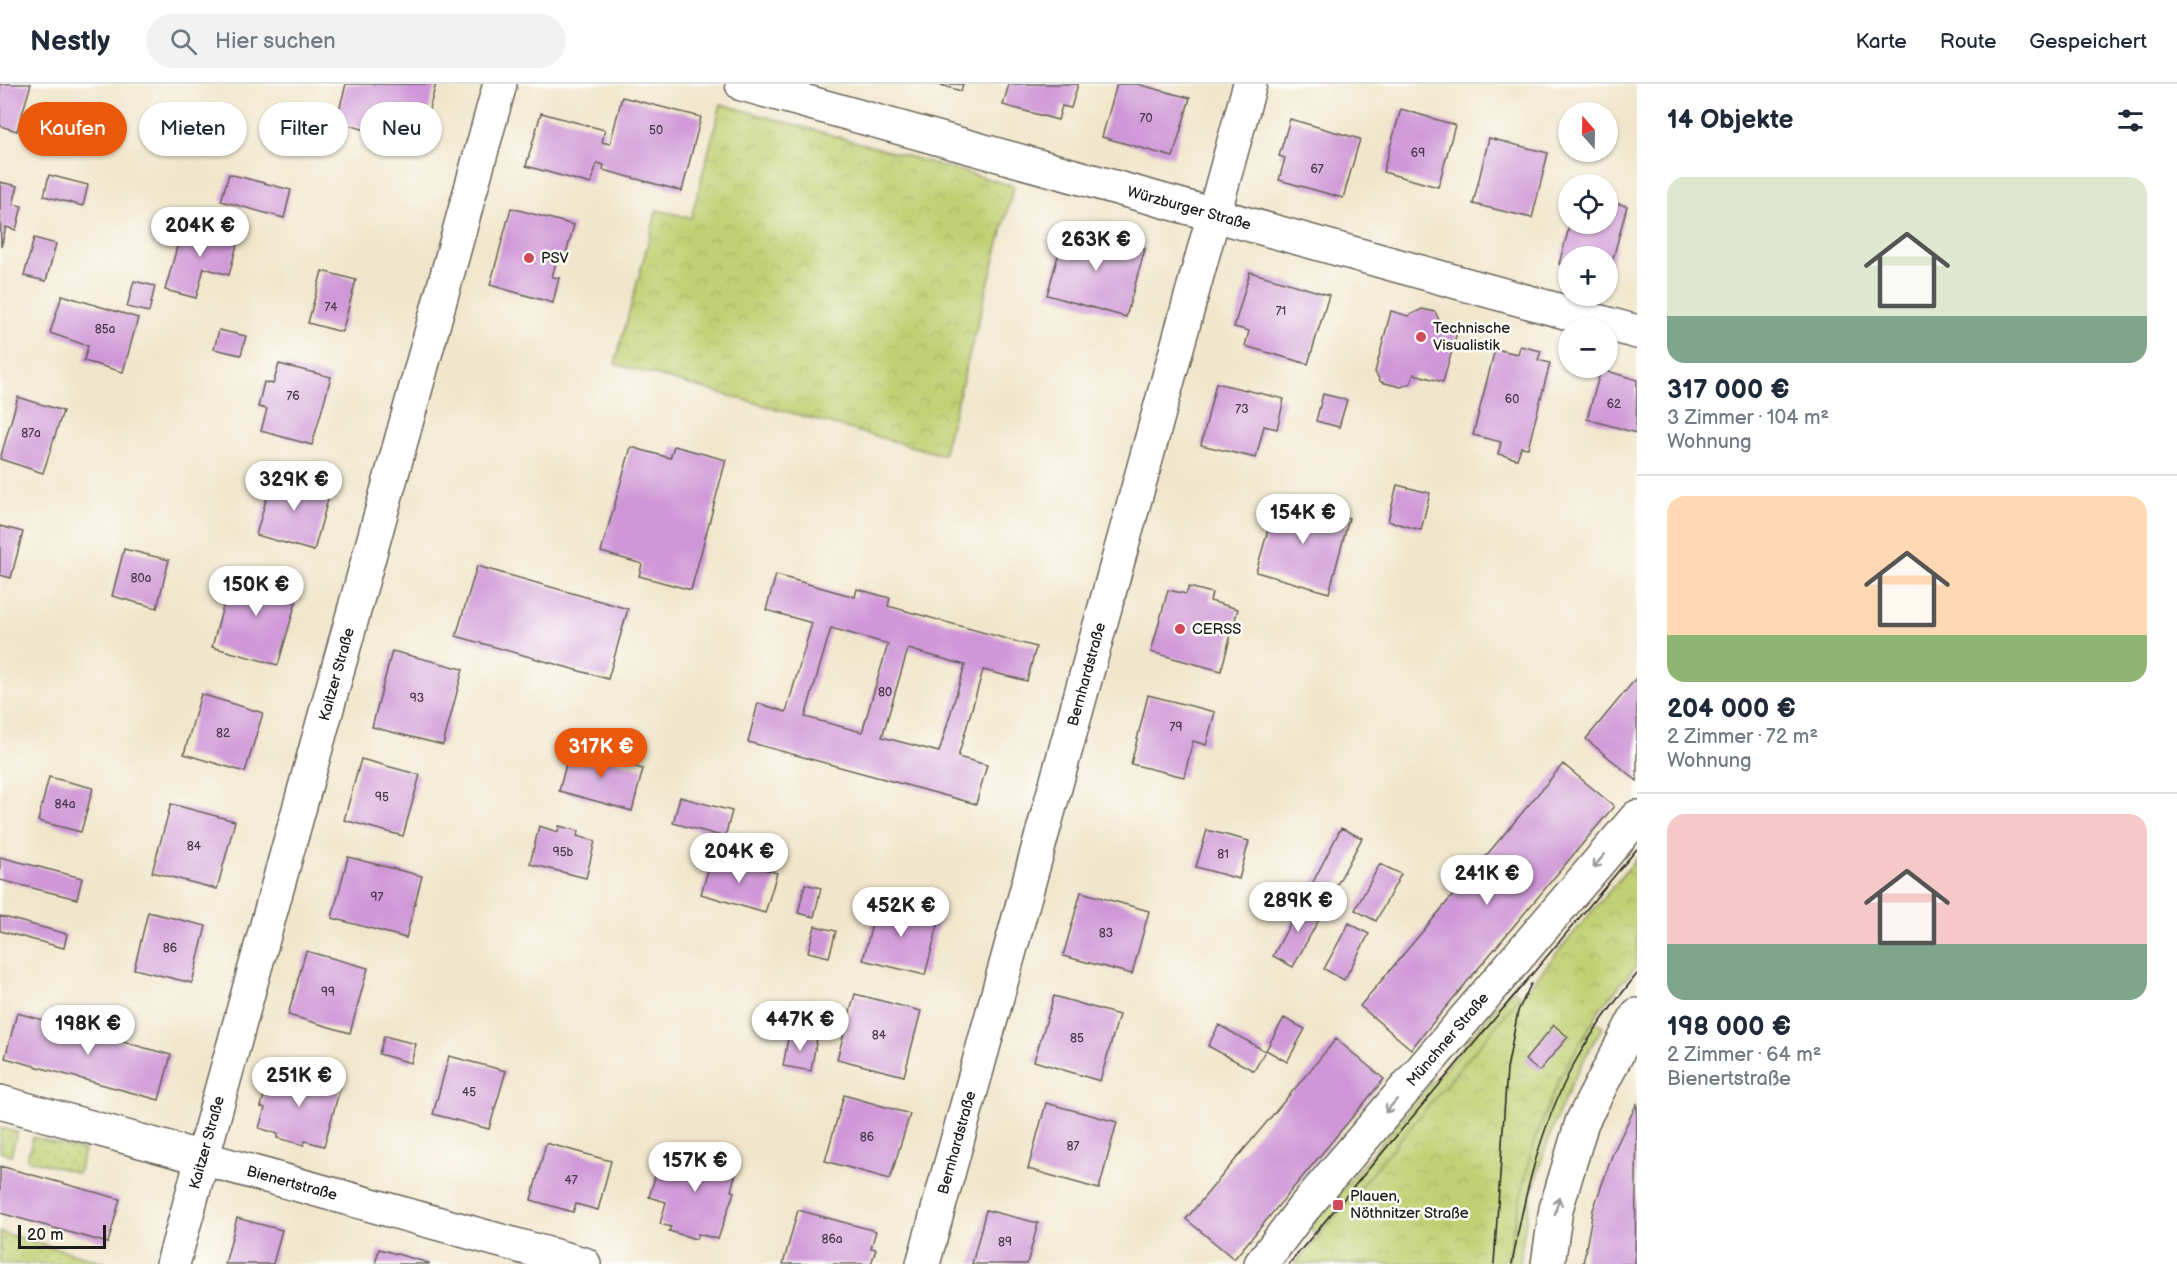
<!DOCTYPE html>
<html lang="de">
<meta charset="utf-8">
<style>
:root{--surface:#fff;--page:#f2f2f3;--text:#1f2937;--muted:#747a83;--line:#e0e1e3;--accent:#ea580c}
body{margin:0;font-family:"Balsamiq Sans",sans-serif;background:var(--page);color:var(--text);height:100vh;display:flex;flex-direction:column;font-size:22px;white-space:nowrap}
*{box-sizing:border-box;margin:0}
p{font-size:20px;color:var(--muted)}
.icon{flex:none;width:33px;height:33px;fill:none;stroke:currentColor;stroke-width:2;stroke-linecap:round;stroke-linejoin:round}
.map{position:relative;flex:1;overflow:hidden}
.panel{display:flex;flex-direction:column;background:var(--surface);width:540px}
.panel>*{flex:none}
.hud{position:absolute;left:18px;top:18px;width:570px;height:54px;display:flex;gap:12px}
.needle{width:39px;rotate:340deg}
.fabs{position:absolute;left:1558px;top:18px;display:grid;gap:12px}
.fabs a{display:grid;place-items:center;width:60px;height:60px;border-radius:50%;background:var(--surface);box-shadow:0 2px 4px #0004;font-size:30px}
.scale{position:absolute;left:18px;bottom:15px;width:88px;box-sizing:border-box;padding-left:6px;border:3px solid #1c1c1c;border-top:0;font-size:16px;line-height:21px;white-space:nowrap;color:#1c1c1c;-webkit-text-stroke:4px #fdfcf7;paint-order:stroke}
.price{position:absolute;translate:-50% -51px;padding:0 14px;border-radius:21px;background:#fff;color:#222;font-size:20px;line-height:39px;filter:drop-shadow(0 2px 3px #0008)}
.price::after{content:'';position:absolute;left:50%;top:36px;width:18px;height:14px;margin-left:-9px;background:inherit;clip-path:polygon(0 0,100% 0,50% 100%)}
.price.active{background:var(--accent);color:#fff}
ul{padding:0;list-style:none}
li{display:grid;align-content:center;gap:12px;height:318px;padding:0 30px}
li+li{border-top:2px solid var(--line)}
li span{display:grid;place-items:center;height:186px;border-radius:18px;color:#555}
li>.icon{margin-inline-start:auto}
span .icon{width:108px;height:108px;fill:#fffc;stroke-width:1}
li b{font-size:26px}
h2{display:flex;justify-content:space-between;align-items:center;height:72px;padding:0 30px;font-size:26px}
.tag{padding:0 21px;border-radius:27px;background:var(--surface);box-shadow:0 2px 4px #0004;font-size:21px;line-height:54px}
.tag.active{background:var(--accent);color:#fff}
header{display:flex;align-items:center;gap:36px;box-sizing:border-box;height:84px;padding:0 30px;background:var(--surface);border-bottom:2px solid var(--line)}
header strong{font-size:28px}
nav{display:flex;gap:33px;margin-inline-start:auto;font-size:21px}
.search{width:420px;height:54px;background:var(--page);display:flex;align-items:center;gap:15px;box-sizing:border-box;padding:0 21px;border-radius:33px;color:var(--muted);font-size:22px}
main{display:flex;flex:1;min-height:0}
.map>svg:first-child{display:block}
.grass{fill:url(#grass-dots);stroke:#6e7647;stroke-width:1.5}
.park{fill:url(#park-crowns);stroke:#6e7647;stroke-width:1.5}
.building{fill:#cf97d7;fill-rule:evenodd}
.lines{fill:none;stroke-linecap:round;stroke-linejoin:round}
.street-casing{stroke:#676359;stroke-width:36}
.secondary-casing{stroke:#676359;stroke-width:36}
.street{stroke:#fff;stroke-width:33}
.secondary{stroke:#fff;stroke-width:33}
.tram{stroke:#1c1c1c;stroke-width:1.5}
.oneway{stroke:#999}
.poi-dot{fill:#d1495b;stroke:#fdfcf7;stroke-width:2}
.labels{text-anchor:middle;dominant-baseline:central;stroke-width:5;stroke-linejoin:round;paint-order:stroke}
.number-label{font-size:12px;fill:#493b4b}
.street-label{font-size:15px;fill:#1c1c1c;stroke:#fdfcf7}
.poi-label{font-size:15px;fill:#1c1c1c;stroke:#fdfcf7;text-anchor:start}
</style>
<header>
<strong>Nestly</strong>
<div class="search"><svg class="icon" aria-label="search" viewBox="0 0 24 24"><circle cx="10" cy="10" r="6"/><path d="M15 15l6 6"/></svg>Hier suchen</div>
<nav><a>Karte</a><a>Route</a><a>Gespeichert</a></nav>
</header>
<main>
<div class="map">
<svg width="1637" height="1180" viewBox="0 0 1637 1180">
<defs>
<pattern id="grass-dots" width="8" height="8" patternUnits="userSpaceOnUse" patternTransform="scale(1.5)"><rect width="8" height="8" fill="#c0d072"/><path d="M2 2h.1M6 6h.1" fill="none" stroke="#a4b262" stroke-width="1.8" stroke-linecap="round"/></pattern>
<pattern id="park-crowns" width="20" height="18" patternUnits="userSpaceOnUse" patternTransform="scale(1.5)"><rect width="20" height="18" fill="#c0d072"/><path d="M2 6a3 3 0 1 1 6 0M12 15a3 3 0 1 1 6 0" fill="none" stroke="#a4b262"/></pattern>
</defs>
<rect width="100%" height="100%" fill="#fdfcf7"/>
<filter id="ink" filterUnits="userSpaceOnUse"><feTurbulence type="fractalNoise" baseFrequency=".0167" numOctaves="2"/><feDisplacementMap in="SourceGraphic" scale="12" xChannelSelector="R" yChannelSelector="G"/><feConvolveMatrix kernelMatrix="1 2 1 2 8 2 1 2 1" color-interpolation-filters="sRGB"/></filter>
<filter id="wash" filterUnits="userSpaceOnUse"><feTurbulence type="fractalNoise" baseFrequency=".008" numOctaves="4" result="noise"/><feDisplacementMap in="SourceGraphic" scale="24" xChannelSelector="R" yChannelSelector="G"/><feGaussianBlur stdDeviation="1.35" result="paint"/><feColorMatrix in="noise" values="0 0 0 0 0 0 0 0 0 0 0 0 0 0 0 0 0 1.4 0 .05"/><feComposite in="paint" operator="in"/></filter>
<g filter="url(#wash)">
<rect width="100%" height="100%" fill="#f1e6cb"/>
<path class="grass" d="M1512,904l19,18 -196,244 -26,-22z
M1594,936l9,6c-43,70 -75,155 -83,238h-31l12,-219z
M0,1044l17,4 -6,23 -11,-3z
M33,1053l51,14 -6,22 -51,-14z
M0,1148l110,32h-110z"/>
<path class="park" d="M721,20l293,82 -71,269 -328,-91 42,-154 34,8z
M1637,774v107l-37,44 -40,68 -27,67 -22,95 -3,25h-213z"/>
<g id="blocks">
<path class="building" d="M0,0h31l-14,47 -17,-5z
M346,0h90l-15,54 -23,-6 -1,6 -61,-16z
M937,0h26l-2,7z
M1009,0h69l-7,24 -9,-2 -4,14 -55,-15z
M1117,0h20l53,14 -17,59 -71,-20z
M622,13l79,20 -19,74 -79,-21 1,-5 -7,-2 -6,21 -65,-18 15,-53 64,17 -3,12 8,2z
M1401,25l54,16 -17,62 -55,-15z
M1290,35l70,20 -17,59 -64,-18 6,-22 -6,-2z
M1489,54l59,15 -16,65 -59,-14z
M229,90l62,16 -7,28 -63,-17z
M49,91l39,10 -5,21 -39,-10z
M0,98l18,4 -5,18 9,2 -6,24 -10,-3 -5,20z
M1608,117l19,5 -18,68 -1,-18h-39v11l-10,-3 11,-40h38z
M511,124l63,17 -9,33 -7,-3 -6,22 7,1 -6,25 -63,-18z
M184,138l55,15 -10,38 -25,-7 -8,30 -31,-8z
M1066,143l79,22 -19,68 -79,-22z
M34,154l22,6 -10,37 -22,-5z
M322,187l34,9 -14,52 -34,-9z
M1250,188l79,23 -21,69 -63,-18 4,-15 -15,-4z
M134,197l21,5 -6,26 -22,-5z
M62,211l76,23 -15,54 -39,-11 4,-15 -38,-13z
M1422,225l13,3 6,12 17,5 -15,53 -29,-8 -3,9 -10,4 -20,-5 -6,-10 16,-61 17,5z
M219,246l27,6 -5,19 -27,-6z
M1520,262l21,5 -3,9 12,3 -22,85 -7,-1 -4,12 -19,-5 3,-12 -28,-7 22,-86 23,5z
M279,280l52,13 -19,68 -51,-14 6,-22 -9,-2 6,-25 9,2z
M1601,285l36,11 -1,53 -49,-14z
M1216,299l68,16 -7,30 -13,-3 -8,32 -55,-13z
M1323,310l24,6 -8,27 -23,-6z
M18,313l45,14 -20,62 -43,-14z
M674,362l52,14 -35,130 -52,-14 3,-12 -41,-12 30,-105 39,11z
M274,388l57,16 -17,63 -58,-16z
M1397,401l33,8 -9,37 -33,-9z
M1277,414l72,20 -20,75 -73,-21z
M0,442l23,6 -12,46 -11,-3z
M124,465l45,11 -12,48 -45,-12z
M477,482l151,43 -20,70 -152,-43z
M233,486l67,18 -22,77 -66,-18z
M776,491l79,22 2,-8 33,9 -2,8 148,41 -9,34 -44,-11 -25,87 29,8 -11,39 -228,-62 10,-39 28,9 26,-89 -46,-13zM831,544l57,16 -26,88 -57,-15zM908,565l57,16 -26,87 -57,-15z
M1189,503l23,6 -2,8 28,8 -17,62 -70,-19 17,-62 18,4z
M392,567l71,18 -20,76 -71,-18z
M1637,593v104l-51,-42z
M201,610l62,19 -18,59 -61,-18z
M1148,611l67,17 -9,33 -13,-4 -9,36 -53,-13z
M570,665l18,5 2,-4 26,7 -1,4 28,8 -11,42 -73,-20z
M361,675l59,16 -17,61 -59,-16z
M1563,680l51,42 -203,243 -51,-43z
M49,693l44,11 -12,44 -43,-11z
M680,713l52,14 -7,26 -52,-14z
M171,720l64,17 -18,68 -65,-17z
M539,742l19,6 1,-6 20,5 -2,5 18,5 -9,37 -56,-14z
M1341,744l21,10 -31,58 -20,-10z
M1207,746l42,11 -10,38 -43,-12z
M713,770l64,19 -12,40 -64,-19z
M0,773l82,21 -5,21 -77,-19z
M348,773l74,19 -16,62 -74,-20z
M1380,780l21,10 -25,47 -21,-11z
M805,800l16,4 -7,29 -16,-4z
M1081,808l68,19 -17,63 -69,-18z
M1303,815l21,11 -31,57 -20,-11z
M878,817l62,16 -15,58 -62,-15z
M148,828l58,14 -14,57 -58,-14z
M0,832l67,18 -3,14 -64,-17z
M1349,839l20,11 -25,46 -20,-11z
M815,842l21,5 -7,26 -21,-5z
M306,867l62,17 -18,65 -62,-18z
M855,910l66,17 -17,65 -67,-17z
M1054,912l65,19 -19,66 -66,-20z
M17,929l154,42 -12,45 -154,-42z
M1284,934l21,11 -18,33 -21,-12z
M1219,941l46,26 -11,20 -46,-25z
M1554,941l14,12 -29,34 -14,-11z
M789,949l28,5 -6,33 -28,-5z
M384,952l32,8 -5,19 -32,-9z
M1336,955l48,40 -150,180 -48,-40z
M449,972l57,15 -17,58 -56,-15z
M276,984l65,17 -17,61 -19,-5 -1,4 -27,-7 1,-4 -19,-6 6,-20 -4,-1 5,-20 5,1z
M844,1011l66,19 -20,65 -65,-18z
M1046,1019l71,19 -18,67 -71,-20z
M1637,1019l-2,161h-52l10,-54 20,-57z
M546,1059l65,18 -13,49 -22,-6 -3,8 -42,-12z
M670,1063l68,18 -7,26 3,1 -16,47 -20,-5 -2,5 -27,-8 2,-4 -11,-3 6,-22 -17,-5 7,-23 6,2z
M0,1082l120,33 -12,44 -108,-30z
M798,1126l78,21 -5,17 5,1 -5,15h-88z
M986,1126l52,13 -11,41h-55z
M237,1134l45,12 -9,34h-48z
M379,1165l50,14v1h-54z"/>
</g>
</g>
<g filter="url(#ink)">
<use href="#blocks" fill-opacity="0" stroke="#676359" stroke-width="1.5"/>
<g class="lines">
<g class="street-casing">
<g id="street">
<path id="s1" d="M0,1018l584,162"/>
<path id="s2" d="M173,1180l327,-1180"/>
<path id="s3" d="M923,1180l327,-1180"/>
</g>
</g>
<g class="secondary-casing">
<g id="secondary">
<path id="s4" d="M742,0l895,248"/>
<path id="s5" d="M1261,1180l41,-54 335,-393"/>
<path d="M1548,1180l8,-55 26,-87 55,-107"/>
</g>
</g>
<use href="#street" class="street"/>
<use href="#secondary" class="secondary"/>
<path class="tram" d="M1289,1180l348,-415
M1494,1180l13,-195 11,-58 13,-27
M1512,1180c12,-68 29,-139 62,-200 18,-33 40,-61 63,-90"/>
</g>
<defs><path id="oneway-shaft" d="M-6 0H5M1.5-3L5.5 0L1.5 3" fill="none" stroke-width="1.6" stroke-linecap="round" stroke-linejoin="round" transform="scale(1.5)"/></defs>
<g class="oneway">
<use href="#oneway-shaft" transform="translate(1599 777) rotate(130)"/>
<use href="#oneway-shaft" transform="translate(1391 1022) rotate(131)"/>
<use href="#oneway-shaft" transform="translate(1557 1122) rotate(-76)"/>
</g>
</g>
<g class="poi-dot">
<circle cx="529" cy="174" r="6"/>
<circle cx="1421" cy="253" r="6"/>
<circle cx="1180" cy="545" r="6"/>
<rect x="1332" y="1115" width="12" height="12" rx="3"/>
</g>
<g class="labels">
<g class="number-label">
<text x="1146" y="34">70</text>
<text x="656" y="46">50</text>
<text x="1418" y="69">69</text>
<text x="1317" y="85">67</text>
<text x="331" y="223">74</text>
<text x="1281" y="227">71</text>
<text x="105" y="245">85a</text>
<text x="293" y="312">76</text>
<text x="1512" y="315">60</text>
<text x="1614" y="320">62</text>
<text x="1242" y="325">73</text>
<text x="31" y="349">87a</text>
<text x="141" y="494">80a</text>
<text x="885" y="608">80</text>
<text x="417" y="614">93</text>
<text x="1176" y="643">79</text>
<text x="223" y="649">82</text>
<text x="382" y="713">95</text>
<text x="65" y="720">84a</text>
<text x="194" y="762">84</text>
<text x="563" y="768">95b</text>
<text x="1223" y="770">81</text>
<text x="377" y="813">97</text>
<text x="1106" y="849">83</text>
<text x="170" y="864">86</text>
<text x="328" y="908">99</text>
<text x="879" y="951">84</text>
<text x="1077" y="954">85</text>
<text x="469" y="1008">45</text>
<text x="867" y="1053">86</text>
<text x="1073" y="1062">87</text>
<text x="571" y="1096">47</text>
<text x="832" y="1155">86a</text>
<text x="1005" y="1158">89</text>
</g>
<g class="street-label">
<text stroke="none"><textPath href="#s4" startOffset="464">Würzburger Straße</textPath></text>
<text stroke="none"><textPath href="#s2" startOffset="612">Kaitzer Straße</textPath></text>
<text stroke="none"><textPath href="#s3" startOffset="612">Bernhardstraße</textPath></text>
<text stroke="none"><textPath href="#s5" startOffset="292">Münchner Straße</textPath></text>
<text stroke="none"><textPath href="#s2" startOffset="126">Kaitzer Straße</textPath></text>
<text stroke="none"><textPath href="#s3" startOffset="126">Bernhardstraße</textPath></text>
<text stroke="none"><textPath href="#s1" startOffset="303">Bienertstraße</textPath></text>
</g>
<g class="poi-label">
<text x="541" y="174">PSV</text>
<text x="1433" y="244">Technische<tspan x="1433" dy="17">Visualistik</tspan></text>
<text x="1192" y="545">CERSS</text>
<text x="1350" y="1112">Plauen,<tspan x="1350" dy="17">Nöthnitzer Straße</tspan></text>
</g>
</g>
</svg>
<div class="fabs">
<a><svg class="needle" viewBox="-14 -14 28 28"><path d="M0-13l5 13h-10z" fill="#e53935"/><path d="M0 13l5-13h-10z" fill="#747a83"/></svg></a>
<a><svg class="icon" aria-label="locate" viewBox="0 0 24 24"><circle cx="12" cy="12" r="6"/><path d="M12 2v4M12 18v4M2 12h4M18 12h4"/></svg></a>
<a>+</a>
<a>−</a>
</div>
<div class="scale">20 m</div>
<b class="price" style="left:200px;top:174px">204K €</b>
<b class="price" style="left:1096px;top:188px">263K €</b>
<b class="price" style="left:294px;top:428px">329K €</b>
<b class="price" style="left:1303px;top:461px">154K €</b>
<b class="price" style="left:256px;top:533px">150K €</b>
<b class="price active" style="left:601px;top:695px">317K €</b>
<b class="price" style="left:739px;top:800px">204K €</b>
<b class="price" style="left:1487px;top:822px">241K €</b>
<b class="price" style="left:1298px;top:849px">289K €</b>
<b class="price" style="left:901px;top:854px">452K €</b>
<b class="price" style="left:800px;top:968px">447K €</b>
<b class="price" style="left:88px;top:972px">198K €</b>
<b class="price" style="left:299px;top:1024px">251K €</b>
<b class="price" style="left:695px;top:1109px">157K €</b>
<div class="hud">
<a class="tag active">Kaufen</a>
<a class="tag">Mieten</a>
<a class="tag">Filter</a>
<a class="tag">Neu</a>
</div>
</div>
<section class="panel">
<h2>14 Objekte<svg class="icon" aria-label="filters" viewBox="0 0 24 24"><path d="M4 7h16M4 17h16"/><circle cx="9" cy="7" r="2"/><circle cx="15" cy="17" r="2"/></svg></h2>
<ul>
<li><span style="background:linear-gradient(#dfe7d0 75%,#7fa58c 0)"><svg class="icon" aria-label="home" viewBox="0 0 24 24"><path d="M3 11l9-7 9 7M6 9v11h12V9"/></svg></span><div><b>317 000 €</b><p>3 Zimmer · 104 m²</p><p>Wohnung</p></div></li>
<li><span style="background:linear-gradient(#ffd9b3 75%,#8fb573 0)"><svg class="icon" aria-label="home" viewBox="0 0 24 24"><path d="M3 11l9-7 9 7M6 9v11h12V9"/></svg></span><div><b>204 000 €</b><p>2 Zimmer · 72 m²</p><p>Wohnung</p></div></li>
<li><span style="background:linear-gradient(#f6c9c9 70%,#7fa58c 0)"><svg class="icon" aria-label="home" viewBox="0 0 24 24"><path d="M3 11l9-7 9 7M6 9v11h12V9"/></svg></span><div><b>198 000 €</b><p>2 Zimmer · 64 m²</p><p>Bienertstraße</p></div></li>
</ul>
</section>
</main>
